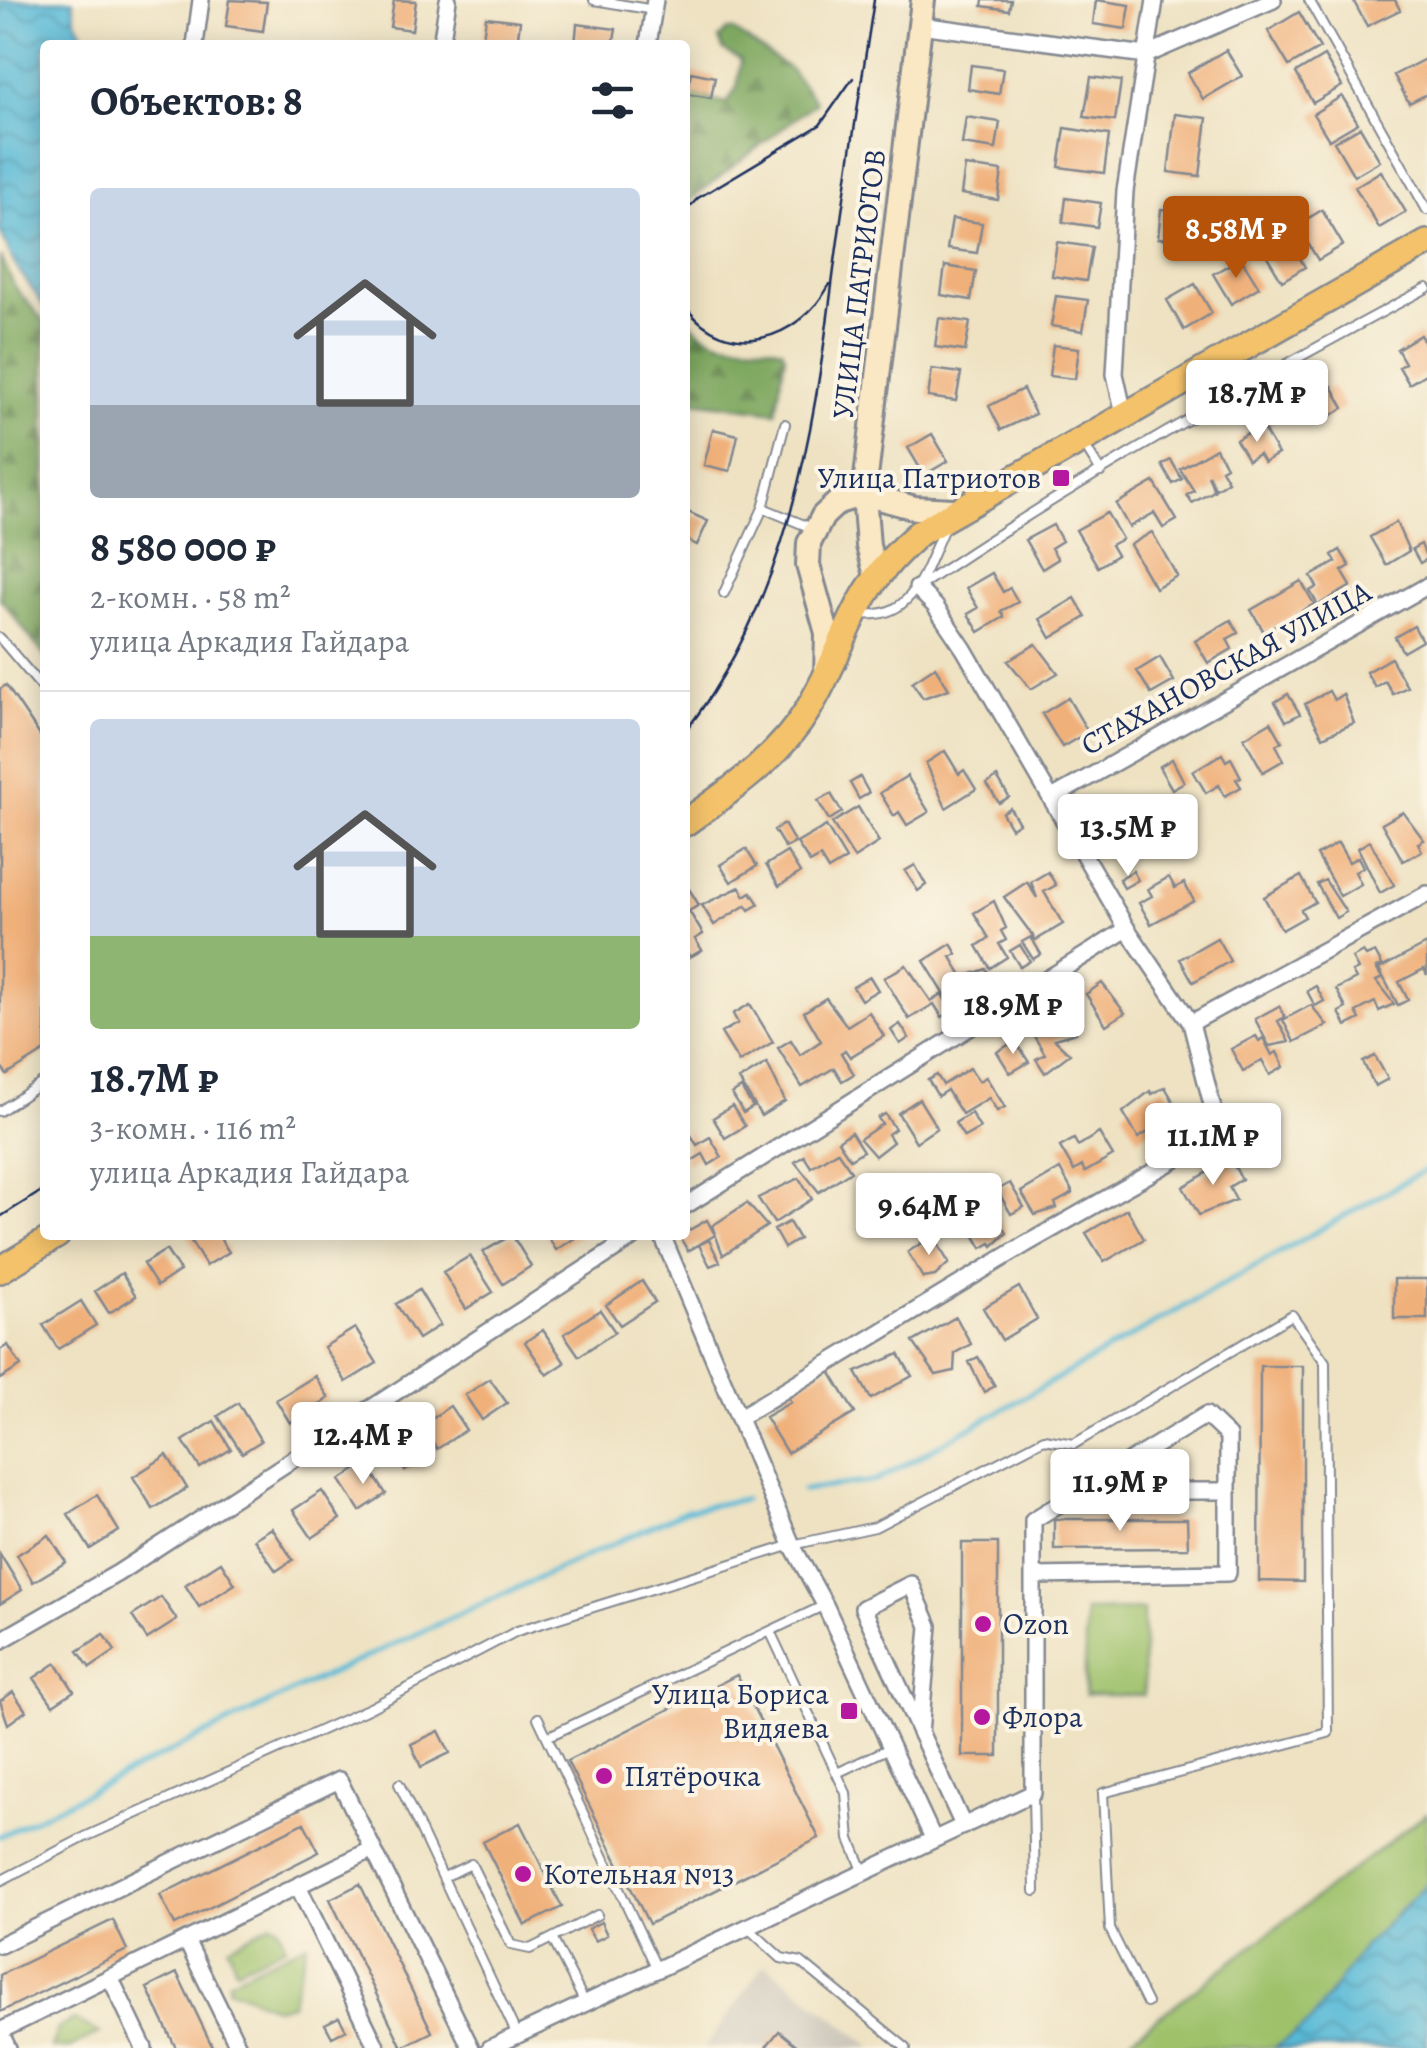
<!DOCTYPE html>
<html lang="ru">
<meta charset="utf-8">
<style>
:root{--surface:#fff;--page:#f2f2f3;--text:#1f2937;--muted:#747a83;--line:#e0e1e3;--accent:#b45309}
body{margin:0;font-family:Alegreya,serif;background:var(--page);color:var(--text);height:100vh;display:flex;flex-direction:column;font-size:38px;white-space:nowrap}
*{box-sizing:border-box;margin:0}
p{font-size:32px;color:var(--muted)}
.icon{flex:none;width:55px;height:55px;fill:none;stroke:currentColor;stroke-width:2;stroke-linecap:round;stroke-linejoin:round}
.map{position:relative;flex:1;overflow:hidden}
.details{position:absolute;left:40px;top:40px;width:650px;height:1200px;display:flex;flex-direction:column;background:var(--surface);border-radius:10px;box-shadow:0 5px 25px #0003}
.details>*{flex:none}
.price{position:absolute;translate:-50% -85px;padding:0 22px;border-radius:10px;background:#fff;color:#222;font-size:32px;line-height:65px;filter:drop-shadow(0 2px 5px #0008)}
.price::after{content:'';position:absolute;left:50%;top:60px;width:30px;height:22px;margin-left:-15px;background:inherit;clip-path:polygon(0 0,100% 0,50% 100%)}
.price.selected{background:var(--accent);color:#fff}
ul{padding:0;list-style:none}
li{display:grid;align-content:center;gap:20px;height:530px;padding:0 50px}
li+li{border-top:2px solid var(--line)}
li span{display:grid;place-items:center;height:310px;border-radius:10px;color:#555}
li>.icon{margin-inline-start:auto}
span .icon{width:180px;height:180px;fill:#fffc;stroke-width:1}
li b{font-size:42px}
h2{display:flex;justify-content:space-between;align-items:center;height:120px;padding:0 50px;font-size:42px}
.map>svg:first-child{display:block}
.industrial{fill:#c9c3b8}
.green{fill:#9ec16a;stroke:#5c7864;stroke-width:2.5}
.forest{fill:url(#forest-firs);stroke:#4c6b5e;stroke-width:2.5}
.water{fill:url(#water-waves);stroke:#3a749a;stroke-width:2.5}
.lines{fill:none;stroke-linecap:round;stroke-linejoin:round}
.stream{stroke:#59bad7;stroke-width:5}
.building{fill:#f0b07a}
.lane-casing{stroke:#848890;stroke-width:12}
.street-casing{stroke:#848890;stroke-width:20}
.secondary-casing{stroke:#848890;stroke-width:28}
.primary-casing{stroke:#848890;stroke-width:30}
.lane{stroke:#fff;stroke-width:8}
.street{stroke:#fff;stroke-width:15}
.secondary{stroke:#fae7c3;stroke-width:22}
.primary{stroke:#f3c26a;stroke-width:25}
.tram{stroke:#1b2f5e;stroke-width:2.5}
.poi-dot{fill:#b5179e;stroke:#fcf5e5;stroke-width:4}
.labels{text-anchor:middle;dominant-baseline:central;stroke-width:8;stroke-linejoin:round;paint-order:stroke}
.street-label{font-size:30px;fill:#1b2f5e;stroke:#fcf5e5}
.poi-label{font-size:30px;fill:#1b2f5e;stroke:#fcf5e5;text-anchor:start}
</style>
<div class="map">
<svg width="1427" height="2048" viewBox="0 0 1427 2048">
<defs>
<pattern id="forest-firs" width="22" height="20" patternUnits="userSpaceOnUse" patternTransform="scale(2.5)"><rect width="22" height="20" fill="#7ea75e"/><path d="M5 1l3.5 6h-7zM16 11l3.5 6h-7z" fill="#668851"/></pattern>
<pattern id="water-waves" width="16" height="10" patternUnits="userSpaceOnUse" patternTransform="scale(2.5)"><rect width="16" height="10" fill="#59bad7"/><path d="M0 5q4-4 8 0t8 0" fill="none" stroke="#4998b2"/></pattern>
</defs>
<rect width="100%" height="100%" fill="#fcf5e5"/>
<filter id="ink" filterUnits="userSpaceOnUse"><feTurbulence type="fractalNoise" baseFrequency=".01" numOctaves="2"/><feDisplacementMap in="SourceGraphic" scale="20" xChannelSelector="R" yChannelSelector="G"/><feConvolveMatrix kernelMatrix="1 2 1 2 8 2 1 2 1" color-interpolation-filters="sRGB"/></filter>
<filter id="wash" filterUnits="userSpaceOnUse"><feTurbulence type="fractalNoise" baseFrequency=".0048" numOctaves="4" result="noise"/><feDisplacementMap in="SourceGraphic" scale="40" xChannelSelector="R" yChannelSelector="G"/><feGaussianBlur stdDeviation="2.25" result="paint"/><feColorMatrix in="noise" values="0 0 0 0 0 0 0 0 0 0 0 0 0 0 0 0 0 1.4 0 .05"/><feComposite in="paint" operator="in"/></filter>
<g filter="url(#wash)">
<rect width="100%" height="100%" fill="#eee2c2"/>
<path class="industrial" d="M765,1964l108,84h-169z"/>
<path class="green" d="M1143,1610l1,85h-59v-84z
M1427,1813v235h-305l12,-12z
M272,1923l6,4 8,19 -50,23 -8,-23z
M307,1943l-16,61 -15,4 -48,-20 1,-8z
M74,2020l26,13 -30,15h-19l7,-20z"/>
<path class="forest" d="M727,30l7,1 57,39 25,32 -131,102v-111l42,10 10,-16 4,-27 -18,-10 -4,-11z
M0,255l15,32 30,36v334l-45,-59z
M685,316c33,41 60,21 97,33l3,6 -9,57 -91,-12z"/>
<path class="water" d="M0,0h73l2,18 14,27h-44v262l-30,-42 -15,-34z
M1427,1884v164h-152l35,-26 54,-76z"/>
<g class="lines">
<path class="stream" d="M803,1490l73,-9 551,-312
M0,1836l301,-149 386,-177 57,-11"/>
</g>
<g id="blocks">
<path class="building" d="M230,0l37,2 -4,29 -37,-5z
M394,0l22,1 -4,29 -22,-3z
M983,0h28l-2,10 -27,-4z
M1096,0l34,5 -4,24 -33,-5z
M1353,0h42l5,10 -33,16z
M1299,12l21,36 -31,18 -21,-35z
M486,17l34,4 -3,24h-35z
M577,24l39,5 -3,16h-38z
M1226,50l16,26 -39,23 -15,-26z
M1324,56l18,30 -29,17 -17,-30z
M1427,58v36l-18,9 -15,-28z
M971,65l32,4 -4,25 -31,-5z
M691,72l24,5 -4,21 -24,-4z
M1091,77l30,4 -6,40 -31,-4z
M1342,96l16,27 -29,17 -16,-26z
M1175,114l32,4 -7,58 -32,-4z
M966,117l34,5 -4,27 -34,-5z
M1360,127l20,34 -26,15 -20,-34z
M1065,128l44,7 -5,38 -45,-6z
M965,166l37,5 -4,29 -37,-6z
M1381,171l25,41 -27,16 -24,-41z
M1066,198l35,5 -4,24 -34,-5z
M1161,209l32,3 -2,29 -33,-3z
M1322,210l21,35 -25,15 -21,-35z
M952,219l30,4 -5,30 -30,-4z
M1283,229l22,38 -23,14 -23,-38z
M1057,242l35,5 -6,34 -34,-5z
M1241,258l18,29 -28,17 -18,-30z
M945,266l31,5 -5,29 -30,-5z
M1195,284l17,29 -28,17 -17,-30z
M1056,296l32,4 -5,31 -32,-5z
M939,318l31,4 -5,29 -30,-4z
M1420,335l7,11v27l-18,11 -10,-17 6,-4 -8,-14z
M1053,345l26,3 -4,31 -26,-3z
M932,369l29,4 -5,28 -28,-4z
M1332,386l12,22 -30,17 -9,-15 5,-3 -4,-6z
M1023,389l12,25 -34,16 -12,-24z
M1275,400l8,15 -17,10 -8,-15z
M1261,425l17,29 -14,8 -5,-8 -11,6 -12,-20z
M713,429l25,6 -8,36 -26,-6z
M932,434l16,27 -24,14 -16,-27z
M1216,448l10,18 -5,3 7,12 -12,8 -8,-14 6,16 -22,12 -5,-8 7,-4 -14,-22z
M1171,460l11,19 -9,5 -11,-19z
M1154,482l23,38 -14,8 -9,-15 -25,14 -13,-23z
M688,512l20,9 -11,24 -12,-6z
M1107,513l15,26 -11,6 6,10 -19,12 -22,-37z
M1396,522l13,29 -23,14 -16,-28z
M1053,525l9,16 -11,7 7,11 -16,10 -17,-29z
M1152,532l25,44 -22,12 -25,-43z
M1421,544l6,15 -7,4 -8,-14z
M1340,550l10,16 -8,5 9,15 -33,19 -8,-14 7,-4 -6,-11 25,-14 -4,-7z
M992,573l11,19 7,-4 8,14 -17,9 3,6 -25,15 -11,-18 10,-6 -12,-20z
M1301,581l13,23 -50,28 -13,-22z
M1075,598l11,19 -35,21 -11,-19z
M1231,620l7,13 -11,6 5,10 -24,14 -13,-22z
M1414,626l8,15 -19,11 -8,-15z
M1036,644l22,29 -27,16 -23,-28z
M1160,657l14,24 -23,13 -14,-23z
M1391,658l16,29 -14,7 -8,-13 -10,6 -9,-15z
M935,667l14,22 -26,9 -11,-16z
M6,685l39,58v308l-38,24 -7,-9v-377z
M1329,691l5,9 9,-6 11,29 -31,14 -18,-33z
M1288,694l12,20 -14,7 -11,-19z
M1068,698l20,34 -26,15 -20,-33z
M1271,722l11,19 -6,4 8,15 -21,12 -19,-34z
M945,751l14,23 5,-4 12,19 -30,19 -20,-45z
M1222,754l4,7 5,-3 10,19 -5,2 5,8 -16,9 -6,-11 -13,8 -13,-22z
M1172,759l12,23 -12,7 -13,-22z
M907,776l22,36 -22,13 -8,-13 -5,4 -14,-23z
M860,777l9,16 -10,6 -9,-16z
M997,777l12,20 -10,6 -12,-19z
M831,794l11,18 -13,8 -11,-19z
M858,807l21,35 -25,16 -22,-35z
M1010,808l9,15 -8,5 -9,-15z
M1116,808l3,5 6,-3 10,19 -22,12 -11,-19 5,-2 -3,-5z
M1403,812l21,28 -6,3 4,8 -19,10 -21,-37z
M784,824l11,19 -10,5 -11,-18z
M826,826l20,33 -18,11 -8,-13 -10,6 -13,-20z
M1370,841l24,44 -14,8 -22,-45z
M1338,843l11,19 9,-5 5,10 -8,5 6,12 -21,12 -23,-41z
M746,849l11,17 -26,16 -11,-17z
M787,852l13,21 -21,13 -13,-21z
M915,865l11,20 -8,6 -13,-20z
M1133,871l5,9 -14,8 -5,-9z
M1048,872l8,13 -12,7 19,32 -27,16 -32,-43 23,-15 10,16 -6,-16z
M1301,876l14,26 -14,8 4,7 -23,13 -18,-33z
M1169,877l6,11 9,-5 10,18 -43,23 -12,-21 13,-7 -4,-7z
M1325,880l21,32 -10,6 -19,-34z
M740,887l5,9 6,-4 8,12 -10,6 -3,-5 -32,20 -12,-20z
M689,889l10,16 -10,6 14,23 -8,5 7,11 -12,7 -5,-7v-59z
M994,901l12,27 -5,3 5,9 -7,4 8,13 -17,11 -13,-22 12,-8 -15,-25z
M1031,937l10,17 -8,5 -11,-17z
M1217,938l13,23 -37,21 -13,-23z
M951,944l6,10 -6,3 12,20 23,-8 9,14 -20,12 -9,-13 -21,13 -21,-34z
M1427,944v31l-3,-6 -25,13 9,18 -10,5 -19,-36z
M1020,945l10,16 -10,6 -10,-16z
M1363,952l3,4 9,-4 7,13 -6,3 6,10 -6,3 18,23 -15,7 -4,-9 -19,10 4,7 -14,7 -7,-14 7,-4 -10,-19 20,-10 -4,-7 6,-3 -6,-11z
M906,965l25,36 11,-7 10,17 -10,6 -8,-13 -25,15 -25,-41z
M870,977l8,13 -17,10 -8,-13z
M1102,983l23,30 -19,12 -20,-31z
M1316,986l8,15 -9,5 -8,-15z
M1066,991l9,14 -9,5 -8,-13z
M826,998l21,28 22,-14 15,24 -34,21 -5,-7 -4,3 13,21 -12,7 -8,-13 -32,19 -24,-39 13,-8 9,15 21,-14 -17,-29z
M750,1004l23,38 -34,20 -18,-29 17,-10 -5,-9z
M1311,1005l16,20 -33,17 -11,-22z
M1279,1006l6,11 -7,4 11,21 -20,4 -14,-27z
M1062,1010l14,23 -22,6 16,15 -25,19 -9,-14 9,-5 -15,-24z
M900,1024l9,14 -9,6 -9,-14z
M1256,1036l3,5 4,-3 9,17 5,-3 7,15 -14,8 -8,-15 -19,11 -12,-22z
M1015,1041l14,21 -19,11 -13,-21z
M1375,1056l13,23 -13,7 -12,-24z
M767,1063l18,38 -24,15 -22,-36z
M970,1068l9,13 7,-4 19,30 -8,4 -8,-13 -27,16 -15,-24 -9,6 -10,-16 9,-5 6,10z
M1165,1087l15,26 -42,25 -15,-26 27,-21 2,3z
M741,1088l12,19 -10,6 -11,-19z
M919,1099l18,29 -21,14 -18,-29z
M732,1106l13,20 -20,12 -12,-20z
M971,1113l9,15 -16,9 -9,-14z
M885,1114l10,15 -7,5 5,8 -18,14 -15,-17 22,-15 -4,-6z
M687,1129l10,16 13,-8 12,20 -13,8 -6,-11 -18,11z
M851,1132l12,19 -13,8 -12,-18z
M1099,1133l14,23 -28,16 -3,-6 -8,5 -14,-24 14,-8 4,7z
M837,1151l14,20 -32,21 -24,-30 9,-6 7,11z
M1230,1159l12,20 -13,8 7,13 -37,15 -16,-28z
M1060,1169l13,24 -18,10 2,5 -22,7 -14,-23z
M799,1178l13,21 -38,24 -16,-25z
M1010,1183l14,24 -13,7 -14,-24z
M747,1203l20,23 -44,29 -11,-29z
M1127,1209l17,30 -40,23 -18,-29z
M995,1213l12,20 -14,13 -2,-3 -9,5 -12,-20z
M707,1220l8,15 -27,16 -9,-15z
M789,1222l10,17 -15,9 -10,-18z
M187,1235h31l11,17 -23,14z
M512,1235l19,31 -28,18 -20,-32z
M547,1235h33l-24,15z
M933,1236l16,27 -14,13 -12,2 -15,-26z
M709,1240l11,22 -10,4 -11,-21z
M166,1250l14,21 -23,15 -14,-22z
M470,1256l23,36 -27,17 -23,-37z
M122,1273l14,23 -27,17 -14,-22z
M1394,1279h33v40h-33z
M642,1281l13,21 -35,23 -14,-20z
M1019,1287l18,32 -35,21 -19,-32z
M419,1290l21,35 -22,14 -22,-35z
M81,1301l15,24 -38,24 -15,-24z
M600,1310l15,22 -36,24 -15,-22z
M956,1317l15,27 -16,9 -1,18 -18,4 -23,-33z
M355,1328l22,35 -31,19 -22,-35z
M543,1330l22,33 -18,12 -22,-33z
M8,1345l13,21 -21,13v-29z
M899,1354l13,22 -41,23 -15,-27z
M978,1357l17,29 -11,6 -15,-30z
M1260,1366h43v216l-44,-1z
M828,1368l27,45 -68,40 -22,-36 26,-15 -5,-9z
M315,1376l14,22 -39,25 -14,-23z
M490,1379l17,24 -25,17 -17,-25z
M238,1403l23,38 -19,12 -24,-37z
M450,1406l16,24 -29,19 -15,-24z
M214,1421l17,28 -31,19 -17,-27z
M410,1431l17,26 -22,14 -17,-25z
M167,1455l20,33 -34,21 -20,-32z
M366,1463l20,31 -26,17 -20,-31z
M322,1491l18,28 -28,19 -19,-28z
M97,1495l22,36 -29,18 -22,-35z
M1054,1519h133l1,29 -134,1z
M272,1528l21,32 -17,11 -22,-32z
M49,1535l17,27 -33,20 -16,-27z
M962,1543h36v213h-36z
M0,1554l22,36 -22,14z
M221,1562l14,22 -36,23 -14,-22z
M161,1597l16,23 -30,19 -15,-23z
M104,1634l11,17 -25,17 -12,-17z
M56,1663l18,28 -21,14 -19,-27z
M737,1675l82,163 -170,86 -82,-163z
M13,1692l13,19 -18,13 -8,-23z
M439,1731l11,22 -29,14 -10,-23z
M304,1823l15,29 -144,73 -15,-30z
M520,1823l42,84 -37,18 -42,-83z
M360,1884l72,148 -30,15 -72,-148z
M113,1920l14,30 -127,62v-37z
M601,1922l6,13 -12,6 -7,-12z
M177,1973l36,75h-37l-29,-60z
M339,2017l7,13 -14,7 -7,-13z
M779,2031l21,17h-35z"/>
</g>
</g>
<g filter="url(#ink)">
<use href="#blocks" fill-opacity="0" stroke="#848890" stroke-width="2.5"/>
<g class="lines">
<g class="lane-casing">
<path id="lane" d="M594,0l60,10
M1309,0l118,210
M1085,446l16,26
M763,508l51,21
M917,588c163,-111 336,-207 510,-300
M724,593l39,-85 22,-84
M863,614c52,6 63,-48 81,-86
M0,638l45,53
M0,1111l45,-30
M770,1631l76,162 4,46 13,31
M538,1718l119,251
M547,1737l278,-132
M837,1773l55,-26
M399,1784l118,251
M1033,1795l2,96
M444,1877l27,-13 40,81 19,4 22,-11 33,65
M0,1881l85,-44 285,-129 147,-77 275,-86 83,-18 169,-88 30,5 218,-129 33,47 3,371 -225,60 7,136 37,74
M746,1926l35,32 20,4 105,86
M552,1938l45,-23"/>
</g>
<g class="street-casing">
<path id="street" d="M920,25l226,30 127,-55
M195,45l6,-45
M441,45l7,-45
M648,45l7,-45
M1124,414l-9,-40 10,-183 30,-191
M1052,798l375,-212
M1191,1023l236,-129
M685,1206l442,-277
M662,1235l130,310 33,60 108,233
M740,1417l286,-173 185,-105 6,-15 -26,-101 -64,-94 -163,-280 -29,-43 -18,-18
M1099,1479l21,12h108
M0,1641l118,-68 519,-338
M920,1733l9,-107 -18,-42 -48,24 100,217
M298,1886l79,162
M186,1940l53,108
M0,1945l339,-165 132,268
M110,1977l34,71
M0,2031l373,-182
M0,2032l8,16
M490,2048l543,-255v-273l173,-105 22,21v137l-195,3"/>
</g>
<g class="secondary-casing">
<path id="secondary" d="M876,575l-8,-29 -4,-52 59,-494
M826,675l1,-42 -19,-68 1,-22 14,-27 15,-14 26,-8 51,14 38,2"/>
</g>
<g class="primary-casing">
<path id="primary" d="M685,823c46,-33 95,-66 124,-115 43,-73 40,-115 110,-175l508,-290
M0,1270l57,-35"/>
</g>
<use href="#lane" class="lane"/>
<use href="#street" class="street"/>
<use href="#secondary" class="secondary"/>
<use href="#primary" class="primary"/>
<path class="tram" d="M685,212l13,-14 122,-73 33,-47
M685,306c43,58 114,34 145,-22
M685,732c102,-132 128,-294 148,-455 12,-92 27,-185 41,-277
M0,1217l45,-28"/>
</g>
</g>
<g class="poi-dot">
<rect x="1051" y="468" width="20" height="20" rx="5"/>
<circle cx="983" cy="1624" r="10"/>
<rect x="839" y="1701" width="20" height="20" rx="5"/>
<circle cx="982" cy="1717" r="10"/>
<circle cx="604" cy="1776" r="10"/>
<circle cx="523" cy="1874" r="10"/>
</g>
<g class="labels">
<g class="street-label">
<text transform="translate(859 284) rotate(-83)">УЛИЦА ПАТРИОТОВ</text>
<text transform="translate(1226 668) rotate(-29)">СТАХАНОВСКАЯ УЛИЦА</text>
</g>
<g class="poi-label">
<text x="1041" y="478" text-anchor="end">Улица Патриотов</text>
<text x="1003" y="1624">Ozon</text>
<text x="829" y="1694" text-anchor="end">Улица Бориса<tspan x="829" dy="34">Видяева</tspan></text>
<text x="1002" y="1717">Флора</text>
<text x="624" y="1776">Пятёрочка</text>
<text x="543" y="1874">Котельная №13</text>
</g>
</g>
</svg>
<b class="price selected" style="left:1236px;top:281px">8.58M ₽</b>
<b class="price" style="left:1257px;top:445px">18.7M ₽</b>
<b class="price" style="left:1128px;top:879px">13.5M ₽</b>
<b class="price" style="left:1013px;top:1057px">18.9M ₽</b>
<b class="price" style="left:1213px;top:1188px">11.1M ₽</b>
<b class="price" style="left:929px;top:1258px">9.64M ₽</b>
<b class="price" style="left:363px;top:1487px">12.4M ₽</b>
<b class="price" style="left:1120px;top:1534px">11.9M ₽</b>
<section class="details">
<h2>Объектов: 8<svg class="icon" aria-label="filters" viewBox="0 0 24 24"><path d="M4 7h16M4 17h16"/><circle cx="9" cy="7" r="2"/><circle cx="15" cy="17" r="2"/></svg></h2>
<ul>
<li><span style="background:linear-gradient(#c9d6e8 70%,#9aa5b1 0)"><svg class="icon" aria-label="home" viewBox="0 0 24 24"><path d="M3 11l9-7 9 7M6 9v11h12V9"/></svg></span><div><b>8 580 000 ₽</b><p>2-комн. · 58 m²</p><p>улица Аркадия Гайдара</p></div></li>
<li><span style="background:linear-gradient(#c9d6e8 70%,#8fb573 0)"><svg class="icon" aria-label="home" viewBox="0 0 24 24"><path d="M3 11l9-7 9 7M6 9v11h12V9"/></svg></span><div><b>18.7M ₽</b><p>3-комн. · 116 m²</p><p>улица Аркадия Гайдара</p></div></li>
</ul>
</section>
</div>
